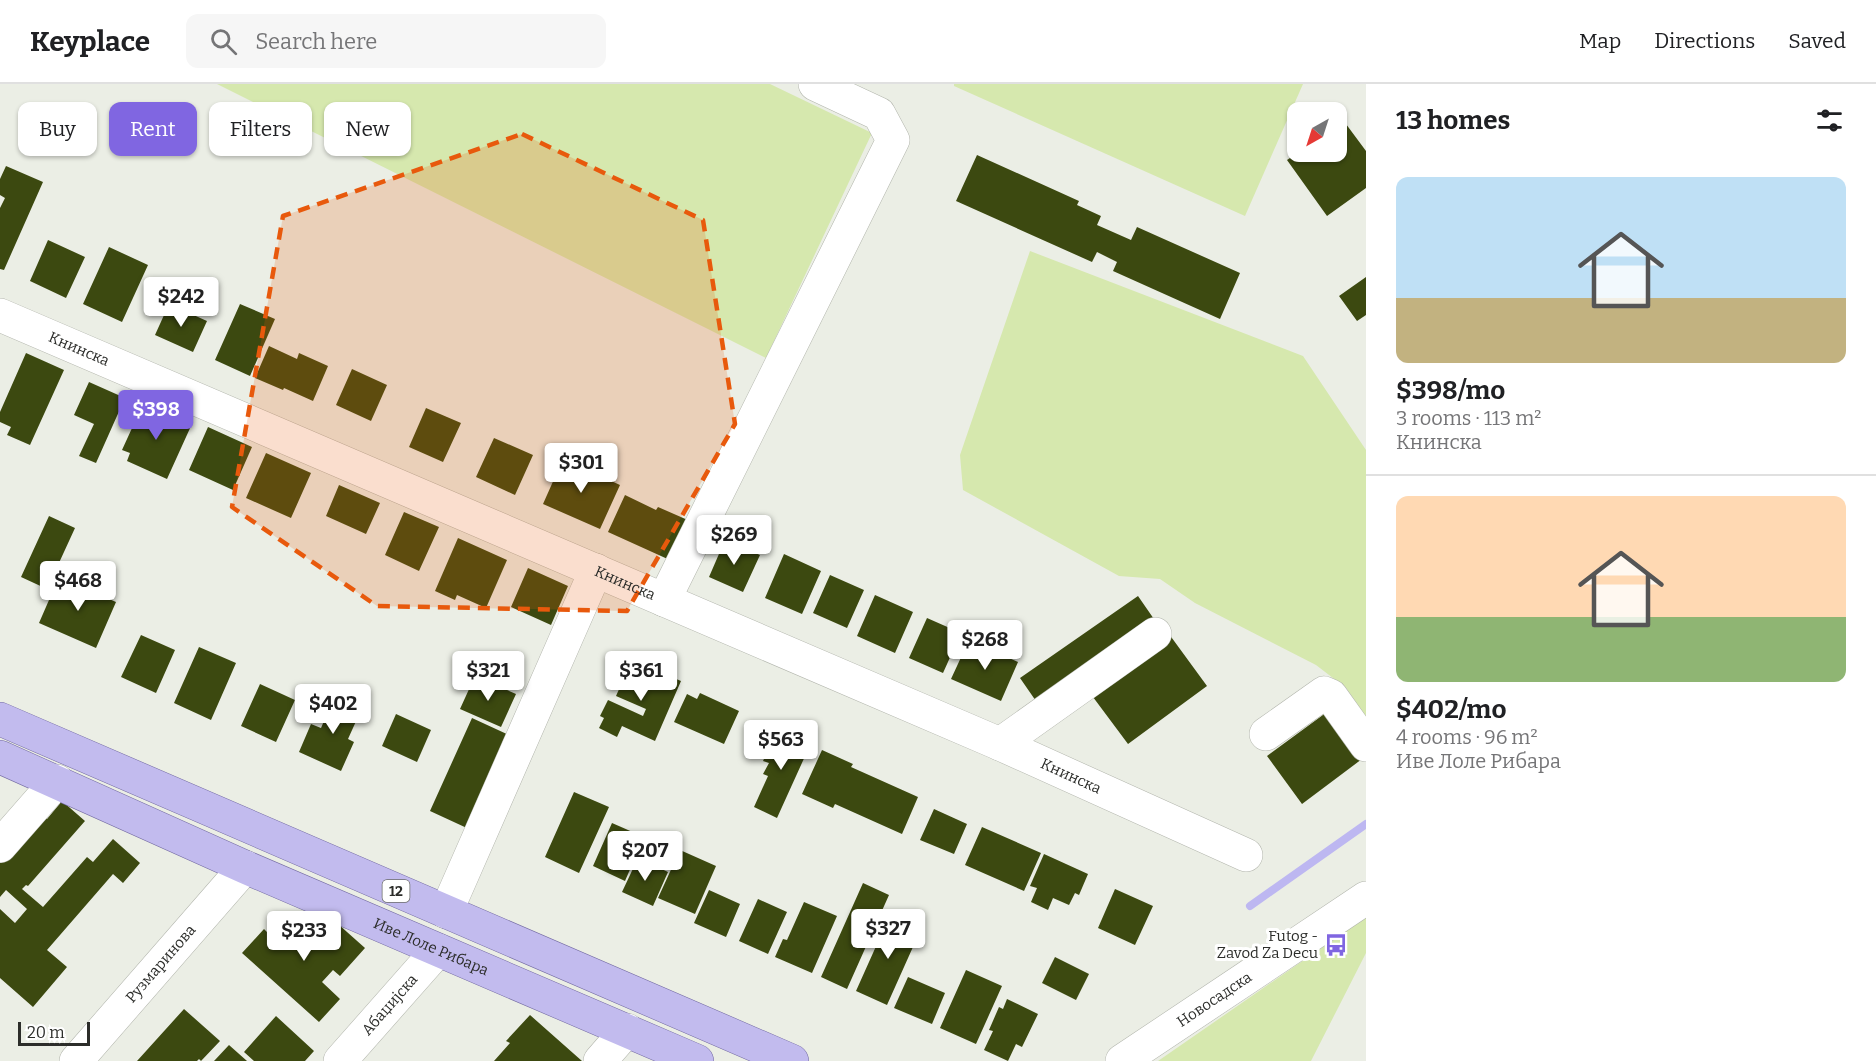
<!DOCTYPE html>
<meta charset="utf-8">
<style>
:root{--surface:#fff;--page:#f6f6f6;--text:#202124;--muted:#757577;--line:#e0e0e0;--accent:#8066e1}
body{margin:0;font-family:Bitter,serif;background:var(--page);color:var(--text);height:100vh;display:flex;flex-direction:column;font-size:22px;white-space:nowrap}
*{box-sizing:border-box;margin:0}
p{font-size:20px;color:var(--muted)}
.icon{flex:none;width:33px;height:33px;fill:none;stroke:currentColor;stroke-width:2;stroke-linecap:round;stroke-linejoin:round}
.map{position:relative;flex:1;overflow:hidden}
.details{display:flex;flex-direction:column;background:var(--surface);width:510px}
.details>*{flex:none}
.hud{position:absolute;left:18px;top:18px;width:570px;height:54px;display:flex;gap:12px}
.needle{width:39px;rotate:219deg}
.controls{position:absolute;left:1287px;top:18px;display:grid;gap:12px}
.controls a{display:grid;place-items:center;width:60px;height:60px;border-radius:12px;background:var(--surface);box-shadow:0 2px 4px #0004;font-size:30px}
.scale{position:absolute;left:18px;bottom:15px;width:72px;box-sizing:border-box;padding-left:6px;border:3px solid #2c2d2a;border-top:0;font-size:16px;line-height:21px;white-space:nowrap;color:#2c2d2a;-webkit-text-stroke:4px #fff;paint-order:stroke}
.price{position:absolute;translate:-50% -51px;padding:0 14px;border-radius:6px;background:#fff;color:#222;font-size:20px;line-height:39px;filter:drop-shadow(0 2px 3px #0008)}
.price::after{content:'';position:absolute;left:50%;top:36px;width:18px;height:14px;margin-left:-9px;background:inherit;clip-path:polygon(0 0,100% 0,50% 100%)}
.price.current{background:var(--accent);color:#fff}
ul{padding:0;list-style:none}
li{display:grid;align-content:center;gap:12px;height:318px;padding:0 30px}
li+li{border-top:2px solid var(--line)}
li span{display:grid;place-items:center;height:186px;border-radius:12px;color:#555}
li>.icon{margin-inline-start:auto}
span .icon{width:108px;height:108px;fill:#fffc;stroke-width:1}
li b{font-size:26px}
h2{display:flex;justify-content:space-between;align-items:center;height:72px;padding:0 30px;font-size:26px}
.pill{padding:0 21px;border-radius:12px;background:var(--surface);box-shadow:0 2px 4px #0004;font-size:21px;line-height:54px}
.pill.current{background:var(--accent);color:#fff}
header{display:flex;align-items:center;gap:36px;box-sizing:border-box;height:84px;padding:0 30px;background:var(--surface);border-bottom:2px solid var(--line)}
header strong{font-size:28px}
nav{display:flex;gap:33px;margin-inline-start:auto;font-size:21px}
.search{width:420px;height:54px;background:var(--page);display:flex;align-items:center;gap:15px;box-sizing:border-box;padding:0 21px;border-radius:12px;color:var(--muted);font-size:22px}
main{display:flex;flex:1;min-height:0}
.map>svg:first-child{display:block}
.green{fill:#d6e8ae}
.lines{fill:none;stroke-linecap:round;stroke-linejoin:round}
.stream{stroke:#bdb7f1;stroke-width:8}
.building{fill:#3c4910}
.minor-casing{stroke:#b2b5ac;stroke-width:34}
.major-casing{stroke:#746ba2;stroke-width:34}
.minor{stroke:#fff;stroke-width:33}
.major{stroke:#c2bbee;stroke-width:33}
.marked{fill:#e8590c;fill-opacity:0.2;stroke:#e8590c;stroke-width:4.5;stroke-dasharray:12 8;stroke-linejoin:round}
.labels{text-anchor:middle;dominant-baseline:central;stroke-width:6;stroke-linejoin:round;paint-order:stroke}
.shield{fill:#fff;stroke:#6b6c6a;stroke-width:1.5}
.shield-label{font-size:14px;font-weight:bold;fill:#2c2d2a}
.street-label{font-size:15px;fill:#2c2d2a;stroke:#fff}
.poi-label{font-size:15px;fill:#2c2d2a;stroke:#fff;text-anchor:end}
</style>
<header>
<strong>Keyplace</strong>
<div class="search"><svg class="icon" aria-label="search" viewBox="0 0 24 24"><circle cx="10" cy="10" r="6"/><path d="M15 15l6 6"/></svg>Search here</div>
<nav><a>Map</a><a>Directions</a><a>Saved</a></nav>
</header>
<main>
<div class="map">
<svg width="1366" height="977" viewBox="0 0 1366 977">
<rect width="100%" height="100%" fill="#ebeee5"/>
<path class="green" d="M217,0h553l102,49 -106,225z
M954,0h349l-58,132 -291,-130z
M1030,167l273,105 63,94v267l-20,-29 -30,-23 -121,-62 -35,-24 -41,-3 -156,-86 -3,-35z
M1366,833v36l-55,108h-153z"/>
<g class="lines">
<path class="stream" d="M1250,822l116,-82"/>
</g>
<path class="building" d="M1343,36l23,31v37l-39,28 -40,-56 12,-8h37v-28z
M977,71l102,46 -2,4 24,11 -4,9 34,15 6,-13 103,46 -20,46 -107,-48 4,-9 -20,-10 -5,10 -136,-61z
M6,82l37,16 -39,88 -4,-1v-61l5,-10 -5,-3v-16z
M48,156l37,17 -19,41 -36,-17z
M109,163l39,18 -26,57 -39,-18z
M1366,193v38l-9,6 -18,-25z
M169,220l38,17 -14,31 -38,-17z
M240,220l35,15 -25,57 -35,-16z
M269,262l28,13 2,-6 29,13 -15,35 -29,-13 -1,2 -28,-12z
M26,269l38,17 -34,75 -23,-10 4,-8 -11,-5v-10z
M352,285l35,16 -16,36 -35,-16z
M89,298l36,16 -29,65 -17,-7 15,-32 -20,-9z
M143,320l48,22 -24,53 -40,-18 3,-8 -8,-3z
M426,324l35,15 -18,39 -34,-15z
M208,343l44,20 -19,43 -44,-20z
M494,354l39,17 -18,40 -39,-18z
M266,369l45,20 -20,45 -45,-20z
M563,375l57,26 -20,44 -57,-25z
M339,401l41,18 -14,31 -40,-18z
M625,411l31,15 2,-3 32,14 -18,40 -64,-29z
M404,428l35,15 -20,44 -34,-16z
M49,432l26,12 -28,61 -26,-12z
M458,454l49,22 -21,48 -29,-13 -2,5 -20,-9z
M725,456l35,15 -17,37 -34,-15z
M784,470l37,17 -19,43 -37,-16z
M528,484l40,18 -17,39 -40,-18z
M830,491l34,15 -17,38 -34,-15z
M59,493l57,25 -20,46 -57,-25z
M875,511l38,17 -18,41 -38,-17z
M1138,512l18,26 -118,82 -18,-26z
M927,534l34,15 -18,40 -34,-15z
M1169,550l38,52 -79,58 -38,-51z
M141,551l34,15 -19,43 -35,-16z
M969,556l49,22 -17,39 -50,-22z
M199,563l37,16 -25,57 -37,-17z
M632,576l49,21 -26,60 -33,-15 -5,11 -18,-9 5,-10 -4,-2 8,-16 35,16 3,-7 -30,-13z
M475,592l41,18 -15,33 -41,-18z
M260,600l35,16 -19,42 -35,-16z
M700,609l39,18 -15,33 -50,-22 13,-28 10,5z
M335,612l27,12 -14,31 6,3 -13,29 -42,-19 12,-28 10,4z
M1327,628l35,47 -60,45 -35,-48z
M396,630l35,16 -14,32 -35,-16z
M472,634l39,18 -42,93 -39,-18z
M778,645l33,14 -34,75 -23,-11 14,-31 -5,-2 6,-11 -6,-2z
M822,666l31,14 -2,3 67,30 -16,37 -67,-30 -2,4 -31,-14z
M574,708l35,15 -30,66 -34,-16z
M62,717l23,20 -57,65 -2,-1 -4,4 21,18 44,-50 6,5 20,-23 27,24 -17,20 -10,-9 -66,76 20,17 -34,40 -33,-29v-69l15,14 12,-14 -21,-19 -6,7v-35l42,-48 5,5z
M934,725l33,15 -13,30 -34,-14z
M612,739l32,14 -19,44 -32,-15z
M982,743l59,26 -17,38 -59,-26z
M680,766l36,16 -21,48 -37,-16z
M1044,770l44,20 -9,21 -4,-2 -6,12 -16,-7 -5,12 -17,-8 6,-14 -7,-2z
M638,774l30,14 -15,34 -31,-14z
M863,799l26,12 -42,94 -26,-12z
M1115,805l38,17 -18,39 -37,-17z
M709,806l31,14 -14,33 -32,-14z
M758,815l29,13 -19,42 -29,-13z
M804,818l33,14 -25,57 -37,-16 8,-18 4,1z
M287,830l33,29 18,-19 27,24 -25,28 -7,-6 -11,12 18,17 -21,23 -77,-69 22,-24 5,5z
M890,831l31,14 -34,76 -31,-14z
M1055,873l34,17 -13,26 -34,-17z
M966,886l36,16 -26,58 -36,-16z
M908,893l37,16 -13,31 -38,-16z
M1007,915l31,15 -16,33 -6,-3 -8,17 -24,-11 9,-19 -4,-1 10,-23 4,2z
M184,925l36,32 -19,20 -2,-2 -2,2h-60z
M530,931l52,46h-88l16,-18 -4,-2z
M276,932l38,35 -9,10h-51l-10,-9z
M229,961l18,16h-33z"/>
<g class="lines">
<g class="minor-casing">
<g id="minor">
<path id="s1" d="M0,231l1000,429 246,111"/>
<path d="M664,516l229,-460 -14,-26 -64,-30"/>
<path d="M1266,650l58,-41 7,3 35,49"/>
<path d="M1000,660l155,-110"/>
<path d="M0,762l57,-65"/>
<path d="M446,828l150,-342"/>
<path id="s2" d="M76,977l169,-194"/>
<path id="s3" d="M340,977l98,-111"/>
<path d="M600,977l27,-31"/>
<path id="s4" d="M1122,977l244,-163"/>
</g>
</g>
<g class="major-casing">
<g id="major">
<path d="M0,635l792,342"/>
<path id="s5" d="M0,673l245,110 452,194"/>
</g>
</g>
<use href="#minor" class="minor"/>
<use href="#major" class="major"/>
</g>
<path class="marked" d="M522,50l181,86 32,204 -108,187 -250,-5 -145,-99 51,-291z"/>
<defs>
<g id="bus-bare" transform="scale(1.8)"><path d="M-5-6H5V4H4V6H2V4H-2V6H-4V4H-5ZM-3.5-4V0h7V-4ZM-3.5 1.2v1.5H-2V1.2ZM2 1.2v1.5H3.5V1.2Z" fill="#8066e1" stroke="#fff" stroke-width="2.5" paint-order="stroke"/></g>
</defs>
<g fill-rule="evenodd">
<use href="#bus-bare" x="1336" y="861"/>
</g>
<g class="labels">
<rect class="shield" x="382.5" y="796" width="27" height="22" rx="4.5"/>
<g class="shield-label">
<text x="396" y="807">12</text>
</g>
<g class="street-label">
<text stroke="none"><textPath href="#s1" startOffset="86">Книнска</textPath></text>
<text stroke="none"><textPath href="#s1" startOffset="680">Книнска</textPath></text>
<text stroke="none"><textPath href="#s1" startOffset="1166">Книнска</textPath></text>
<text stroke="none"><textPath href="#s5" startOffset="471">Иве Лоле Рибара</textPath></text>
<text stroke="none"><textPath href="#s2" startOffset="129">Рузмаринова</textPath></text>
<text stroke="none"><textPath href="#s4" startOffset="111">Новосадска</textPath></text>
<text stroke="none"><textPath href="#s3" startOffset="75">Абаџијска</textPath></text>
</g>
<g class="poi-label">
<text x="1318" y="852">Futog -<tspan x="1318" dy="17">Zavod Za Decu</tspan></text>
</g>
</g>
</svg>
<div class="controls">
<a><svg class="needle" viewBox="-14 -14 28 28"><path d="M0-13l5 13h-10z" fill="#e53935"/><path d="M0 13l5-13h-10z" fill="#757577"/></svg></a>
</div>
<div class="scale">20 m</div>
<b class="price" style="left:181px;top:244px">$242</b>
<b class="price current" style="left:156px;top:357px">$398</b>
<b class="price" style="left:581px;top:410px">$301</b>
<b class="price" style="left:734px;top:482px">$269</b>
<b class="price" style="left:78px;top:528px">$468</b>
<b class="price" style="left:985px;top:587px">$268</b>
<b class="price" style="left:488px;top:618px">$321</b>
<b class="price" style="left:641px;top:618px">$361</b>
<b class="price" style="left:333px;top:651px">$402</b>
<b class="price" style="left:781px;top:687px">$563</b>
<b class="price" style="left:645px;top:798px">$207</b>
<b class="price" style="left:888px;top:876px">$327</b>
<b class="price" style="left:304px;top:878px">$233</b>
<div class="hud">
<a class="pill">Buy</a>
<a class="pill current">Rent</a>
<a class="pill">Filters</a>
<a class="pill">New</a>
</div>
</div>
<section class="details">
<h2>13 homes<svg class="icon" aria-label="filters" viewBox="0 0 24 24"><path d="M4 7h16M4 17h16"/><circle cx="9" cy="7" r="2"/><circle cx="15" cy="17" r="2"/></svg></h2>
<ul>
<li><span style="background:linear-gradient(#bfe0f5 65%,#c2b280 0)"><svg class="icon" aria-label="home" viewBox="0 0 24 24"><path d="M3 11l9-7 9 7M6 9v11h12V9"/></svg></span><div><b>$398/mo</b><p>3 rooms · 113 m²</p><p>Книнска</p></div></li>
<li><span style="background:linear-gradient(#ffd9b3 65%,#8fb573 0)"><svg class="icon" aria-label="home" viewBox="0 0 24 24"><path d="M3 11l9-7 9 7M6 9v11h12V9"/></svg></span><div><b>$402/mo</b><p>4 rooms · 96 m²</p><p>Иве Лоле Рибара</p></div></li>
</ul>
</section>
</main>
